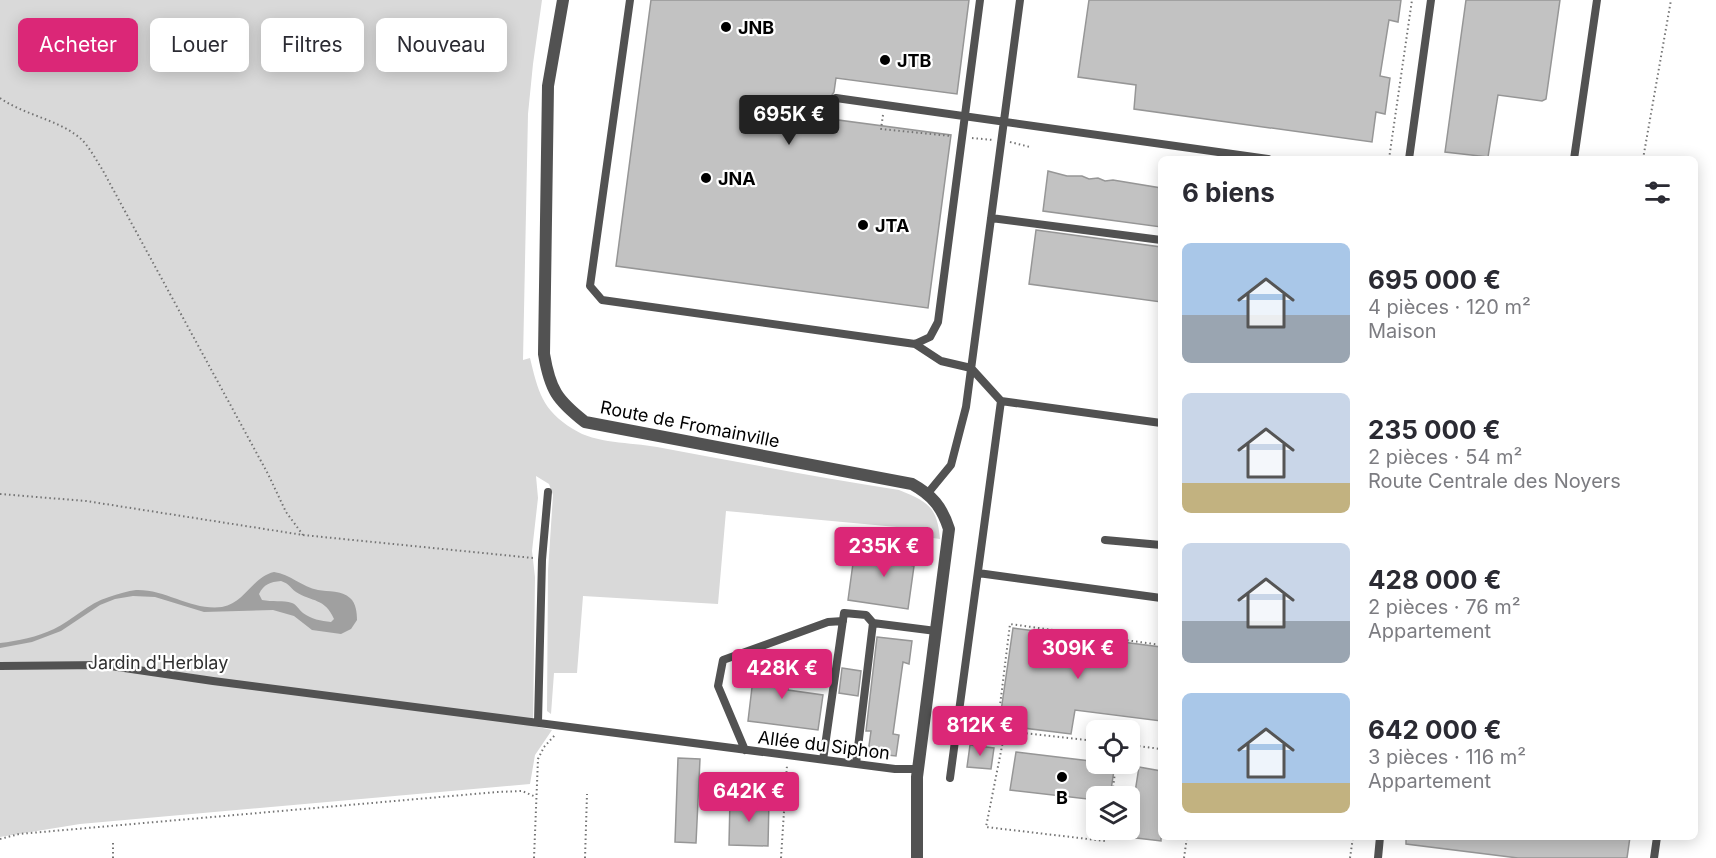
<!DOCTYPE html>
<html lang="fr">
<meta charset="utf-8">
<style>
:root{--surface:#fff;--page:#f2f2f3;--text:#2b2b33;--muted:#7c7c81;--accent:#db2777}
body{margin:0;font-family:Inter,sans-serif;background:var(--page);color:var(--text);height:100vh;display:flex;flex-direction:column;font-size:22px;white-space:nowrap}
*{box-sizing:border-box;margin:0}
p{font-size:20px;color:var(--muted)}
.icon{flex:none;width:33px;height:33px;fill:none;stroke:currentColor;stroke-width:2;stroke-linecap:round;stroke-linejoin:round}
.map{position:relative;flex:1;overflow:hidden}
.panel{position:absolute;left:1158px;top:156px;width:540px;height:684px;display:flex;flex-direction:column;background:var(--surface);border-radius:9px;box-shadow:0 3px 15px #0003}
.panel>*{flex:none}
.guide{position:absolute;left:18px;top:18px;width:570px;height:54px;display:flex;gap:12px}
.tools{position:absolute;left:1086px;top:720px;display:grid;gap:12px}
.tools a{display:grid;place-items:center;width:54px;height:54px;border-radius:9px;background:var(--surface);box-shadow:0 3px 15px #0003;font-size:30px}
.price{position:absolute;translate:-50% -51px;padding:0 14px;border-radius:6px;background:var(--accent);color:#fff;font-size:20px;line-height:39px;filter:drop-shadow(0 2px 3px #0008)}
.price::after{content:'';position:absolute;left:50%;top:36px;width:18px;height:14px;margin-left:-9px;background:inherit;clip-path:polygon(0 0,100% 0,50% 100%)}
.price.active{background:#222;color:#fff}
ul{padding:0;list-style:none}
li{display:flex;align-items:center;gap:18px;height:150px;padding:0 24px}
li span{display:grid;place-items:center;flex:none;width:168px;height:120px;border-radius:9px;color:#555}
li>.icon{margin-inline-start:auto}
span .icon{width:72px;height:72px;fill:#fffc;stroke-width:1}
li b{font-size:26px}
h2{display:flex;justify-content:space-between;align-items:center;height:72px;padding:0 24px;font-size:26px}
.tag{padding:0 21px;border-radius:9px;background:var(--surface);box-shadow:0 3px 15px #0003;font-size:21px;line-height:54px}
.tag.active{background:var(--accent);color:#fff}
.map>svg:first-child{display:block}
.green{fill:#d9d9d9}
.water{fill:#a0a0a0;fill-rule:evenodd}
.building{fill:#c2c2c2;stroke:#969696;stroke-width:1.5}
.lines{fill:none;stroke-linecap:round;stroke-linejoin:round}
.path{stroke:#747474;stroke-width:2;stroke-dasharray:1.5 3;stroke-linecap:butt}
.lane{stroke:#525252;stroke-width:8}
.street{stroke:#525252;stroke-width:12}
.poi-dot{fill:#000;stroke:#fff;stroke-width:2}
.labels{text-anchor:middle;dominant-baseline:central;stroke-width:4.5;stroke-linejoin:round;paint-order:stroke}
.poi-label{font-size:18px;font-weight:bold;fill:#000;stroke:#fff;text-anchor:start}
.street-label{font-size:18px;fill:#000;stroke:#fff}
.park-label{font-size:18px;fill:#303030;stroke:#fff}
</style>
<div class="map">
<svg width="1716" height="858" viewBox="0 0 1716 858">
<rect width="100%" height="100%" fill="#fff"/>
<path class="green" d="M0,0h542l-9,64 -5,50 -5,246 7,-2c8,33 12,52 43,71 23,15 57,13 84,18 80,15 161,30 242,43 29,12 38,16 41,49l-22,-3v-7l-192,-18 -8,93 -135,-8 -6,77h-23l-3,41 -4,-3 1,-140 5,-76 -4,-11 -13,-8 2,22 -6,53 3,26 -2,149 19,4 -17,25 -5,29 -450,40 -80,13z"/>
<path class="water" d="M274,572c16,2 28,15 44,18 10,2 24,0 32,8 6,5 7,15 7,22l-6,9 -10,5 -29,-4 -18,-14 -21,-6 -69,2 -49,-15 -22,-1 -18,3 -15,6 -39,26 -29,11 -32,6v-5c18,-2 37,-6 54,-14 19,-9 34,-26 55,-32 9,-3 19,-6 27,-7 30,-1 56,21 86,17 23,-4 30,-30 52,-35zM281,581c9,3 8,6 15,11 16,10 29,6 38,27l-3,3c-10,-1 -20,-3 -28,-9 -5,-4 -6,-8 -11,-10 -9,-3 -20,-1 -30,-3l-3,-6c5,-10 11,-12 22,-13z"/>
<path class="building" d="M651,0h318l-12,94 -121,-16 -2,14 -4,6 3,5 -2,16 120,16 -23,173 -312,-42z
M1089,0h312l-3,22 -9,-2 -9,56 10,2 -5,36 -9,-2 -4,30 -238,-33 2,-24 -58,-8z
M1466,0h94l-14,99 -4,2 -44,-6 -10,62 -43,-5z
M1048,171l19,5h15l7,3 9,-1 7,3 8,-1 48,8v39l-118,-16z
M1036,230l125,17v55l-132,-18z
M893,538l20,4 -4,23 5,1 -6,43 -60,-9 6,-44 35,6z
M1013,628l148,19v74l-86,-11 -4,24 -72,-9z
M877,637l35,4 -3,23 -6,-2 -10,72 6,1 -3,21 -28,-3 3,-22h-5z
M755,662l36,5 -3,23 35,5 -5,35 -70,-9z
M842,668l19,3 -3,25 -19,-3z
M970,745l24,3 -3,21 -24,-2z
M1016,752l99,12 -5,32h-14v4l-86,-10z
M678,758l22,1 -4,84 -21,-1z
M1139,767l22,4v70l-33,-4z
M730,799l39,1 -1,46 -39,-1z
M1406,837h224l-3,21h-109l-112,-14z"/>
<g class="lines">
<path class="path" d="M0,98c24,17 57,21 80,40 9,8 16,22 22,31l166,305 18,38 17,23
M883,115l-2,14 70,7
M972,138l21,2
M1010,142l20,5
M1389,159l23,-159
M1643,159l28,-159
M0,494l86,7 217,34 230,23
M968,729l37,2 91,10
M997,730l13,-106 151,21
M1005,731l-19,96 119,14 2,-11
M1130,745l31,4
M1112,796l4,-32
M0,839l19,-5 478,-42 25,-1 14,6
M113,858v-16
M534,858l4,-99 6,-12 11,-12
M585,858l2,-64
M781,858l6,-93
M1184,858l3,-21
M1350,858l3,-21"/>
<path class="lane" d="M630,0l-40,286 12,14 313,44 15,-7 8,-15 42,-322
M836,98l432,61
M1409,159l22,-159
M1574,159l23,-159
M991,218l170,22
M915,344l26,17 30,7 30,33 160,22
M928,493l23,-28 15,-58 54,-407
M1105,540l56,5
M978,573l183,25
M873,623l63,8
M0,666l104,-1 109,16 682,88h23
M538,722l4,-162 6,-68
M745,750l-27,-64 5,-26 105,-38 15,-1
M823,760l21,-147 22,2 7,8 -17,141
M950,778l51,-377
M1378,858l2,-21
M1654,858l3,-21"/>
<path class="street" d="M563,0l-15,86 -4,268c6,36 13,46 41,68l327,62c20,11 30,23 37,45l-32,248v81"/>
</g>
<g class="poi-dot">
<circle cx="726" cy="27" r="6"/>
<circle cx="885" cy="60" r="6"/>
<circle cx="706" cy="178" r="6"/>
<circle cx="863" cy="225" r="6"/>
<circle cx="1062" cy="777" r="6"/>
</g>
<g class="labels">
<g class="poi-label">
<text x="738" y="27">JNB</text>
<text x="897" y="60">JTB</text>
<text x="718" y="178">JNA</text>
<text x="875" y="225">JTA</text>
<text x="1062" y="797" text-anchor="middle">B</text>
</g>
<g class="street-label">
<text transform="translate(690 424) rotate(11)">Route de Fromainville</text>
<text transform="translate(824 745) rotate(7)">Allée du Siphon</text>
</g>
<g class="park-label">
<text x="158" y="662">Jardin d'Herblay</text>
</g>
</g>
</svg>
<div class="tools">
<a><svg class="icon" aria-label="locate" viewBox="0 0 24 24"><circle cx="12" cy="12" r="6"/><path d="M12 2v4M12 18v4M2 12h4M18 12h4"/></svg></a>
<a><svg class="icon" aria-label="layers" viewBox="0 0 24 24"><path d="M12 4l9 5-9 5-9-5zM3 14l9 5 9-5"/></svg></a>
</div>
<b class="price active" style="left:789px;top:146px">695K €</b>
<b class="price" style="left:884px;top:578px">235K €</b>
<b class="price" style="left:1078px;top:680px">309K €</b>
<b class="price" style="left:782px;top:700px">428K €</b>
<b class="price" style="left:980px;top:757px">812K €</b>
<b class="price" style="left:749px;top:823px">642K €</b>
<div class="guide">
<a class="tag active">Acheter</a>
<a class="tag">Louer</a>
<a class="tag">Filtres</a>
<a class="tag">Nouveau</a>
</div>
<section class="panel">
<h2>6 biens<svg class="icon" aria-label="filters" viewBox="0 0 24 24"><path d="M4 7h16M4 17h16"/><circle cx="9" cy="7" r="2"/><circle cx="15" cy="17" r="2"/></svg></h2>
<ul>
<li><span style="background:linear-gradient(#a9c7e8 60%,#9aa5b1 0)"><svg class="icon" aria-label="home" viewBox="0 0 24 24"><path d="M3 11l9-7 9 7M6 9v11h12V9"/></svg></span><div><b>695 000 €</b><p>4 pièces · 120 m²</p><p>Maison</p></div></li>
<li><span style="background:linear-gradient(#c9d6e8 75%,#c2b280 0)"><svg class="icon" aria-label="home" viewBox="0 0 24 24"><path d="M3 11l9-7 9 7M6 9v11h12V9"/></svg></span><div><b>235 000 €</b><p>2 pièces · 54 m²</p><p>Route Centrale des Noyers</p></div></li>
<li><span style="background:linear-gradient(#c9d6e8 65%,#9aa5b1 0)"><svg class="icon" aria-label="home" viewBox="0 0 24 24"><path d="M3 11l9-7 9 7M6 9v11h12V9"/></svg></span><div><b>428 000 €</b><p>2 pièces · 76 m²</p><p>Appartement</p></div></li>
<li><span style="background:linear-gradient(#a9c7e8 75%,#c2b280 0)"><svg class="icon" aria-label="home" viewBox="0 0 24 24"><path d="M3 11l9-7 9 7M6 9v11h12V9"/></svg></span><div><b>642 000 €</b><p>3 pièces · 116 m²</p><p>Appartement</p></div></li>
</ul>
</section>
</div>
